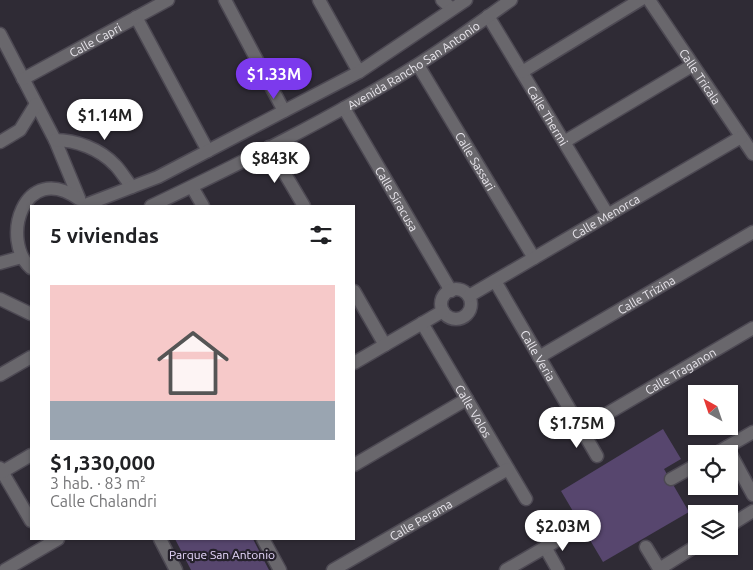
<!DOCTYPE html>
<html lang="es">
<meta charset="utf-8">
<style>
:root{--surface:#fff;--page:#f6f6f6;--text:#202124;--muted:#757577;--accent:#7c3aed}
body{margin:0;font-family:Ubuntu,sans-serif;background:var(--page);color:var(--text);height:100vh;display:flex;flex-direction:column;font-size:19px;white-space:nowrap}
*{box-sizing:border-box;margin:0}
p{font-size:16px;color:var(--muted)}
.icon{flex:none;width:28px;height:28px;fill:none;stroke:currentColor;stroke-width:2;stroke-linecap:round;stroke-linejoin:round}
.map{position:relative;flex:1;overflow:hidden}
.sheet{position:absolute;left:30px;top:205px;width:325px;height:335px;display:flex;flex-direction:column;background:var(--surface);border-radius:0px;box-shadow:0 1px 4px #0004}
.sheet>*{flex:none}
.needle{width:32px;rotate:320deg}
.tools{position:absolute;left:688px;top:385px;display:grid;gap:10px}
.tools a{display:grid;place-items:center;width:50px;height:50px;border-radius:0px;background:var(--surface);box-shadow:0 1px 4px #0004;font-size:25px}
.price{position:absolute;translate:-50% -42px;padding:0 11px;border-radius:18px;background:#fff;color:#222;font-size:16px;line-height:32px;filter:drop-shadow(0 1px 2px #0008)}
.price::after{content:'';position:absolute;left:50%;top:30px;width:15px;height:11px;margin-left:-8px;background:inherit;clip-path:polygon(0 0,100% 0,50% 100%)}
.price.selected{background:var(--accent);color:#fff}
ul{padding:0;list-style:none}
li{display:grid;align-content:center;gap:10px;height:265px;padding:0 20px}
li span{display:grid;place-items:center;height:155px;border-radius:0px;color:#555}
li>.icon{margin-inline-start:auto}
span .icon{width:90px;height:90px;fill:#fffc;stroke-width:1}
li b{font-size:21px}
h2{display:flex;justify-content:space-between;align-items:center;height:60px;padding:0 20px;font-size:21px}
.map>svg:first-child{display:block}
.green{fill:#57466e}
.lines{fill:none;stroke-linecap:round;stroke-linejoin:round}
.minor-casing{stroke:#4d4953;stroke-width:15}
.minor{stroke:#69676c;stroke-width:12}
.labels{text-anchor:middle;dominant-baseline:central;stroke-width:4.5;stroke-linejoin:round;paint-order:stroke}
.street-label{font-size:12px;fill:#eae7ee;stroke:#25212b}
.park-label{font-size:12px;fill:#e9daff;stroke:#25212b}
</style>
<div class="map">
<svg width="753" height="570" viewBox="0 0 753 570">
<rect width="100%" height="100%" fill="#2f2b35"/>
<path class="green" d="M663,429l18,30 -17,10 25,43 -86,50 -42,-71z
M175,539h78l16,31h-78z"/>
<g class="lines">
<g class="minor-casing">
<g id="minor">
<path d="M225,0l59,111"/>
<path d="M319,0l40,72"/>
<path d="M442,0l10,9"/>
<path id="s1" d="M649,0l104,154"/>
<path id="s2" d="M488,16l120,199"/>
<path d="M136,17l72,134"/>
<path d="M0,34l55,106 24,58"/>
<path id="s3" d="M418,65l116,193"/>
<path d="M522,72l118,-72"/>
<path id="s4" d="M23,79l145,-79"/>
<path id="s5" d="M344,108l107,183"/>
<path d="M55,140c21,0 45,9 60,25 6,6 11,15 17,22"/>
<path d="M0,142l20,-12 16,-26"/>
<path d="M564,142l129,-77"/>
<path d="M269,147l35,59"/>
<path d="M192,187l11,19"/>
<path d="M85,205l73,-28 201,-105 107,-72"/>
<path id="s6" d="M151,206c90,-43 181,-88 266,-141 32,-20 63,-43 94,-65"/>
<path d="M0,263l18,-5"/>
<path d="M31,268c-31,-27 -8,-108 48,-69"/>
<path id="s7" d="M495,281l102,175"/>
<circle cx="456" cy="304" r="15"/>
<path d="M354,291l31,54"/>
<path id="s8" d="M469,296l272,-159"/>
<path d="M0,299l31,15"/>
<path id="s9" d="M422,323l104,176"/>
<path id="s10" d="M539,357l214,-125"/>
<path d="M354,363l89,-52"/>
<path d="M0,375l31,-18"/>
<path id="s11" d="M581,429l172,-101"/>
<path d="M727,447l26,48"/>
<path d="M715,454l38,-22"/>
<path d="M354,465l113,-66"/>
<path d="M0,468l31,53"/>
<path d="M2,472l29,-17"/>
<path d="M671,479l25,-14"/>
<path d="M729,526l24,-15"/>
<path d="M160,539l16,31"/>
<path d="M263,539l17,31"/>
<path d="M545,547l13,23"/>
<path d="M646,547l14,23"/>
<path d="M659,569l37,-23"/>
<path d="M5,570l53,-31"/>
<path id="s12" d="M333,570l175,-101"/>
<path d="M506,570l69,-40"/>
</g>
</g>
<use href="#minor" class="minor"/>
</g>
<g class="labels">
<g class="street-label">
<text stroke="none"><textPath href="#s4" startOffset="82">Calle Capri</textPath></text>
<text stroke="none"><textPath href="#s6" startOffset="298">Avenida Rancho San Antonio</textPath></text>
<text stroke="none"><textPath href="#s1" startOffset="92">Calle Tricala</textPath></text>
<text stroke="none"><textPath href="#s2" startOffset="116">Calle Thermi</textPath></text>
<text stroke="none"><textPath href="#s3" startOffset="112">Calle Sassari</textPath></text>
<text stroke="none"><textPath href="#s5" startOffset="105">Calle Siracusa</textPath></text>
<text stroke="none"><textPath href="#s8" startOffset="158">Calle Menorca</textPath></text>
<text stroke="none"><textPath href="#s10" startOffset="124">Calle Trizina</textPath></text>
<text stroke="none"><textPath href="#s7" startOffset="86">Calle Veria</textPath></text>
<text stroke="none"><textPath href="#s11" startOffset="115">Calle Traganon</textPath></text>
<text stroke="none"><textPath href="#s9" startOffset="102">Calle Volos</textPath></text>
<text stroke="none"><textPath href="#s12" startOffset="101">Calle Perama</textPath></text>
</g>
<g class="park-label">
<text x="222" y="554">Parque San Antonio</text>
</g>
</g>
</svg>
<div class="tools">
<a><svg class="needle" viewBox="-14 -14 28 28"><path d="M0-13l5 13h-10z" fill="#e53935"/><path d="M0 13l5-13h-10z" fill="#757577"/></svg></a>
<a><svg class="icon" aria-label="locate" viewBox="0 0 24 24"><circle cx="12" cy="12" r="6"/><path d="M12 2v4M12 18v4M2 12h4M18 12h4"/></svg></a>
<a><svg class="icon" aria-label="layers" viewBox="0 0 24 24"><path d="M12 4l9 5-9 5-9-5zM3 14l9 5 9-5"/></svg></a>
</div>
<b class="price selected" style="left:274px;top:100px">$1.33M</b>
<b class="price" style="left:105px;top:141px">$1.14M</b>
<b class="price" style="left:275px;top:184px">$843K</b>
<b class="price" style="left:577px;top:449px">$1.75M</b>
<b class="price" style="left:563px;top:552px">$2.03M</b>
<section class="sheet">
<h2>5 viviendas<svg class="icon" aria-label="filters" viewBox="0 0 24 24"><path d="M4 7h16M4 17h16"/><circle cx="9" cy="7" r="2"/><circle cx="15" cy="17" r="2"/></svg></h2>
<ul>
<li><span style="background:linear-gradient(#f6c9c9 75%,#9aa5b1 0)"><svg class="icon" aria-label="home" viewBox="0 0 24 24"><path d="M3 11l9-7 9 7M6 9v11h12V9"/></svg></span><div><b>$1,330,000</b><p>3 hab. · 83 m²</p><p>Calle Chalandri</p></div></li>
</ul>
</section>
</div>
